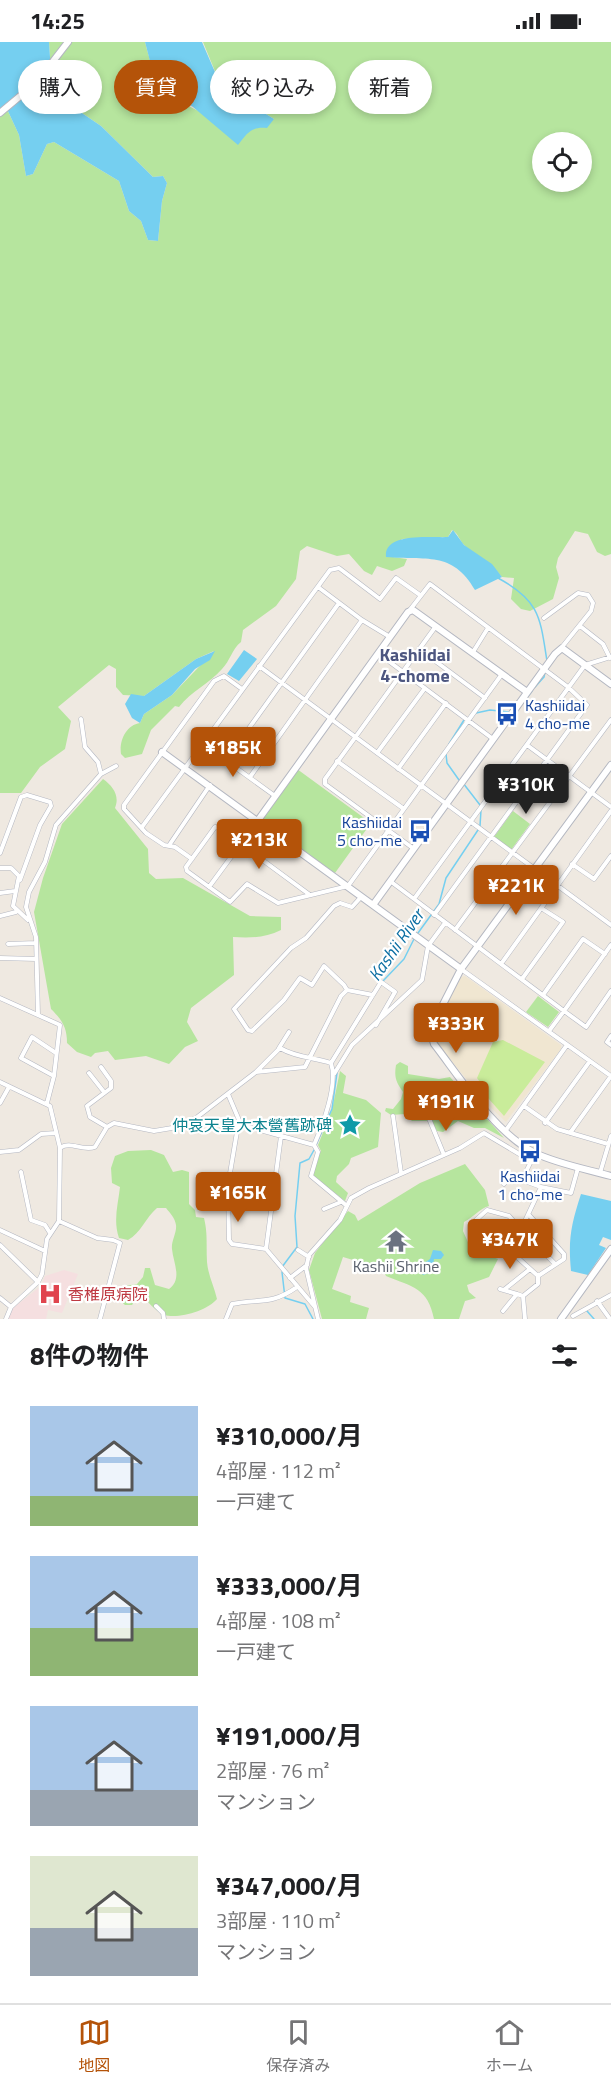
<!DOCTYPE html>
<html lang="ja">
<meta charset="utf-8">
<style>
:root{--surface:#fff;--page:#f2f2f2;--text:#202124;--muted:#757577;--line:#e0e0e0;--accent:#b45309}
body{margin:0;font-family:"Titillium Web","Noto Sans JP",sans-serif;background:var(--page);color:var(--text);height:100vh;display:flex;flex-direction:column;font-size:22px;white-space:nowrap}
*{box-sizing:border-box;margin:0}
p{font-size:20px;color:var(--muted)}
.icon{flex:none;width:33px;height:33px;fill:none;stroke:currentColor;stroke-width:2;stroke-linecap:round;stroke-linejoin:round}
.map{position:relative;height:1277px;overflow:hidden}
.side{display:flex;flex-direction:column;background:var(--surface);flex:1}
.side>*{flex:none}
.guide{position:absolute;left:18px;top:18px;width:576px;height:54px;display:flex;gap:12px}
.tools{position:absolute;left:532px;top:90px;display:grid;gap:12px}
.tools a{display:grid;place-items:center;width:60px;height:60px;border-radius:50%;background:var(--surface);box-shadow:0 3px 9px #0003;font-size:30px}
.price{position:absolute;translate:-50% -51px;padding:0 14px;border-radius:6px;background:var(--accent);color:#fff;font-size:20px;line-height:39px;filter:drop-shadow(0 2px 3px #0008)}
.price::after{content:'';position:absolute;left:50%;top:36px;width:18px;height:14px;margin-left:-9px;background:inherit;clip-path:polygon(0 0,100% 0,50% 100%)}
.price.active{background:#222;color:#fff}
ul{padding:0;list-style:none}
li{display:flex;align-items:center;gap:18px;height:150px;padding:0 30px}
li span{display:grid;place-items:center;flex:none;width:168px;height:120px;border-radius:0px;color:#555}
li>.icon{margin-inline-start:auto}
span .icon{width:72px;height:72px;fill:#fffc;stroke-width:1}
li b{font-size:26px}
h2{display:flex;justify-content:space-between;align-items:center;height:72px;padding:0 30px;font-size:26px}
.tag{padding:0 21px;border-radius:27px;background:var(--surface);box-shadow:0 3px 9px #0003;font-size:21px;line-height:54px}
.tag.active{background:var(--accent);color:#fff}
.status{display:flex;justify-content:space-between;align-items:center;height:42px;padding:0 30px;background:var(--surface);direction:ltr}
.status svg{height:16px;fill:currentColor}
.tab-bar{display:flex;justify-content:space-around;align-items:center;height:84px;border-top:2px solid var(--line);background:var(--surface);font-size:16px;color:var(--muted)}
.tab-bar a{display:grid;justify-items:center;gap:3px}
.tab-bar .active{color:var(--accent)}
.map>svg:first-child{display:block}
.education{fill:#f0e6d1}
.medical{fill:#f5dfe0}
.green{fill:#b6e59e;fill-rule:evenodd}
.pitch{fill:#c9ec9a}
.water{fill:#75cff0}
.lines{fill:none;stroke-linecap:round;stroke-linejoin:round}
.stream{stroke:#75cff0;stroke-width:1.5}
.street-casing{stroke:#b4b7c1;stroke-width:5}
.secondary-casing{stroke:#b4b7c1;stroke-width:8}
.street{stroke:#fff;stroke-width:4}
.secondary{stroke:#fff;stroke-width:6}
.labels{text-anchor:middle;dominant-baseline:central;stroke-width:4.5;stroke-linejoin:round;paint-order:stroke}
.transit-label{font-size:16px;fill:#164399;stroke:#fff;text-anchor:start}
.culture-label{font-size:16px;fill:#0d838f;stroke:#fff;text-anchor:end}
.worship-label{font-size:16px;fill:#5b616d;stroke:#fff}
.health-label{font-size:16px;fill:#be3a42;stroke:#fff;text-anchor:start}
.neighbourhood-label{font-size:18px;font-weight:bold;fill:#4d5680;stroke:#fff}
.water-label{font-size:18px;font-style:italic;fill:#0d6fa3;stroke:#fff}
</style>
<div class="status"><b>14:25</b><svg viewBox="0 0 49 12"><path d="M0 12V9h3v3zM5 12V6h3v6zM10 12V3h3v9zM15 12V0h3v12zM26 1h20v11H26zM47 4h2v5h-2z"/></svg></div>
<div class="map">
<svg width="611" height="1277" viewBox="0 0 611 1277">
<rect width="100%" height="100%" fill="#efe9e1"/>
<path class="education" d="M465,934l96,69v4l-55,73 -21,-20 -35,-43 -12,-15 -2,-9 2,-13 23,-45z"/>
<path class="medical" d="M64,1228l14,4 -16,39 -14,-3 -2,9h-38l5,-11 28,-22 4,-10z"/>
<path class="green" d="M49,0h96c4,16 9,34 20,47 20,21 58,31 84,42l25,-12 -53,-33 -18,-44h408v512l-6,2 -8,-4 -9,-18 -13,-3 -17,27 -2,9 3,11 -6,21 -23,12 -9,-2 -10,-10 3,-21 -12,-1c-12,-15 -26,-20 -38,-32 -5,-5 -5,-11 -12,-15l-4,7 -46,2 -16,17 21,3 -3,7 -12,5 -15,-5 -5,9 -8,-4 -15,-17 -12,2 -30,-10 -7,5 -4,28 -20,27 -33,24 -2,12c-9,7 -11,19 -19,27 -13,15 -31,22 -43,38l-4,-1 -24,24 -9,24 -17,4 -4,-4c-2,-13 5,-29 19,-31l4,-9 28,-19 42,-44 -18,8 -52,37 -21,-1 -7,-8v-18l-7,-4 -51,42 13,14 -6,28 -25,18 -19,26h-21v-685l7,1 12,26 7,41 7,-2 14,-30 7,-2 65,39 10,30 12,10 7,19 10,1 4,-40 5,-18 -4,-7 -10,1 -52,-51 -25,-17 -25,-37zM543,100h39v40h-39z
M297,727l74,54 -36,50 -75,-53z
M103,737c10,7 17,17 12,29l33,41 1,24 7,6 27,-1 67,38 31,1v13c-16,8 -32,8 -48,7l1,38 -43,33 -4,14 11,19 -13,6 -16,17 -23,-8 -31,4 -7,-9 -13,2 -4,4 -14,-5 -10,-9c0,-16 -5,-23 -16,-34l-17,-97 9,-34 19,-54z
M513,769l17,13 -19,26 -17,-13z
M538,954l21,16 -11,15 -22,-15z
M400,1020l8,4v8l31,5 11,-2 54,61 -19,-10h-11l-16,-7 -15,11 -6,-1 -6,-10h-19l-7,-7 -14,1 -6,-4 1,-3 7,1 8,-10 2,-7c-7,-10 -9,-15 -7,-27z
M340,1029l6,5 -3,17 23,7 15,13 -3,34 -27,11 -2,6 -12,12 -1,6 12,11 -3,8 -32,-25v-10l8,-15 -3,-6 14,-35z
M151,1108l13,5 9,17 9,-2 7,2v32l6,6 1,7 8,1c4,16 2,28 3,44 1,13 7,24 10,37 -10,12 -38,20 -53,16 -8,-4 -13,-10 -19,-16l-8,-1 -5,7h-7l-12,-10 1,-7 23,-4 6,-7 2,-9h5l5,17 14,4c14,-10 4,-27 3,-40 -1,-8 5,-16 4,-24 -1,-7 -6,-12 -10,-17h-9c-11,9 -16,25 -29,32l-9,-2c-6,-18 -1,-33 1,-51l-8,-4 -1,-15 4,-12 13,-5z
M465,1122l20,26 4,16c-10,3 -15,11 -25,16l-1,9 8,18 27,10 -9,18 -22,8 2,7 7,6 -11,3 -6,18h-25c-6,-31 -21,-32 -48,-43l-3,-7 -40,-12 -11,32 19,7 -1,6 19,6 -3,11h-44l-13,-49 6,-17 33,-42 7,4 3,6 62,-38z"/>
<path class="pitch" d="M503,998l42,22 -41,54 -24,-27 3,-3 -6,-8 16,-36z"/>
<path class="water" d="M0,0h49l2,30 25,37 25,17 52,51 10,-1 4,7 -5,18 -4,40 -10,-1 -7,-19 -12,-10 -10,-30 -65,-39 -7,2 -14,30 -7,2 -7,-41 -12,-26 -7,-1z
M145,0h57l19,44 53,33 -7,9c-15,-2 -20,5 -29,17l-45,-38 -27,-18 -15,-24z
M453,488l11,15 28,19 10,13 -27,13c-23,-40 -49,-29 -89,-33 -3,-25 46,-19 62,-20z
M244,608l13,9 -18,22 -12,-7z
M215,609l-5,9 -15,9 -23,26 -28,19 -4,9 -8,-5 -7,-14 6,-10 13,2 52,-37z
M581,1152l30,7v39l-8,-3 -4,8 7,3 -18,27 -17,-4c-3,-32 0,-46 10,-77z
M433,1208l8,1 3,4 -3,4h-7l-2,13 -9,3 -3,-5 1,-5 9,-6z"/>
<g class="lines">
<path class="stream" d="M498,536c42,23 42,39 49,83
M535,645l9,-10 1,-5
M519,666l13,-17
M476,671l14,-3 19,2
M449,702l15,-24
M446,712l1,9 12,17
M463,741l17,22
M480,784l1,-16
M418,891l21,-29 7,-26 32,-48
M383,939l21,-22 11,-22
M316,1103l16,-36 5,-36
M282,1225l15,-20 -2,-31 5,-53 9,-4 5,-9
M282,1230l3,26 20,6 8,15
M587,1269l7,8"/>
<g class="street-casing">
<path id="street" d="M318,545l44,33 28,17
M409,569l21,-27 138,103 19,18 -153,210
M544,576l34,-25 10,2 5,8 -2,8 -29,36
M580,584l23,18 7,14
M419,607l66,49
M473,610l15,-24
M379,612l114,85
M259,624l352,259
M203,702l72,52
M527,703l84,62
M377,711l48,-65
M226,718l113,-157
M337,719l67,48
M398,727l48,-66
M101,732l15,-8
M250,735l112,-157
M142,785l188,-257 9,-2 41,31 16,-21 24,17
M170,802l40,-59
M414,807l-89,-65v-5l111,-153
M0,811l21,-56 6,-2 23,7 1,4 -11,19 -20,55
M192,817l-17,-12 -11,-2 -18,-12 -22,-24v-4l90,-124 10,-5 18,13
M572,822l22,15 17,-23
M0,826h11l8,8 -6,30 15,14
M390,839l174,130 47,-66
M209,845l47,-64
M0,851l15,-2
M310,853l-91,-67 -4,-1 -29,40 1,4 43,31 17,-18 31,19 70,-17 154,-212
M414,857l171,-234 26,-8
M0,874l16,-4
M455,888l156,-210
M8,902l28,-1
M0,916l36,1
M501,922l110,-153
M461,927l150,107
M522,937l41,-57 -22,-14
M347,948l-3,-5 -20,-19 -12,19 -12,-7 -16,22 -32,31 -4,-1 -14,-21 57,-61 15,-10 28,-32 6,-3 12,4 9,-10
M543,953l40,-56 22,15
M0,956l60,27 -6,51 -7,27
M38,973l-2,-78 -10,-30 3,-15 16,-30 11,-37 45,-51 -3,-12 -13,-15 -4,-28
M549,989l15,-20 22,16 25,-36
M611,994l-4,6 4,3
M279,1006l10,-16
M101,1025l10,14v7l-24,18 3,11 17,10
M256,1030l24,-24c17,10 33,9 51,15
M89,1031l15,19
M334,1032l18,-29 70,-65 6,-34 17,-23
M54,1034l-33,-18 11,-21 24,16
M0,1040l50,24 10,42 -1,73 -12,18 -5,35 -4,8 -27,25 -5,12
M228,1052l11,26 -11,65 1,55 3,4 34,5 49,58
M0,1061l9,-16
M524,1064l33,23 51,15
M393,1074l8,57
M428,1074l16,39
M545,1081l45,-62
M238,1082l76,21
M506,1088l61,-85
M570,1091l41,-57
M60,1106c11,-8 22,4 35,-1l12,-20 7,-4 40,8 18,-3 24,-10 60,-46 49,-5 36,-71 6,-6 26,5
M0,1110l19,-2 22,-16 15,-1
M21,1130l10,48 14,5 5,8
M600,1131l11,-37
M504,1142l5,-8 13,4
M541,1145l30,6 7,-25
M347,1164l-36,-30 7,-24 -4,-7c9,-21 24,-60 17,-82l50,-81 14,10 -19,33
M324,1167l17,-7
M529,1173l35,39v5l-26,17
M59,1179l38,17 16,2 7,3 -20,76
M516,1182l39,40
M0,1188l45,21
M0,1203l38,37
M266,1207l15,-113
M298,1208l11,7
M290,1236l17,-13
M500,1247l17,5
M505,1247l25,-20
M0,1256l11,9
M597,1259l13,18
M156,1264l7,7 1,6
M503,1269l14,-17 6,2
M573,1274l38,-21
M226,1277l6,-15c27,-6 38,2 65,-17
M318,1277l-12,-51 3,-13 31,-35 11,-22 18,-10 91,-40 24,-15 47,28
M525,1277l-2,-23 15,-12v-8l-62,-56 11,-10 22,6 7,8 8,-1 17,-36 -19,-7 13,-27"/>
</g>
<g class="secondary-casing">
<path id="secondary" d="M0,71l37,-31 31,-40
M162,710l299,217
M611,723l-150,204 -28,55 -2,10 3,10c27,35 61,89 101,109 23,11 51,16 76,23
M256,781l152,-211 5,-2 114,82
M373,863l182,-251 7,-6 49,36
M561,1277l50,-70"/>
</g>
<use href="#street" class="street"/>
<use href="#secondary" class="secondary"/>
</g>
<defs>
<g id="bus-bare" transform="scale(1.8)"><path d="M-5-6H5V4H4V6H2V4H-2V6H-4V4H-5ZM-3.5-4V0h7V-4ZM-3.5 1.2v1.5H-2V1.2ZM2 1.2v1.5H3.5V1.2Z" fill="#1a4fb4" stroke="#fff" stroke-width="2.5" paint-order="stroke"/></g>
<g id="sight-bare" transform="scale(1.8)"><path d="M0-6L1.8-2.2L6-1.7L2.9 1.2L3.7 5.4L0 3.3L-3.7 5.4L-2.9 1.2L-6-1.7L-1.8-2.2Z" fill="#0f9aa8" stroke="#fff" stroke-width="2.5" paint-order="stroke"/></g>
<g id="temple-bare" transform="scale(1.8)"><path d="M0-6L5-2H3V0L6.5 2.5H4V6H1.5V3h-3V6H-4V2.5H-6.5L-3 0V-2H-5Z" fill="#6b7280" stroke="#fff" stroke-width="2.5" paint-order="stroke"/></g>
<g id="hospital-bare" transform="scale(1.8)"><path d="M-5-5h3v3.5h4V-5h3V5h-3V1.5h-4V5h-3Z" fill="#e0444e" stroke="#fff" stroke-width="2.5" paint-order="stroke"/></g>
</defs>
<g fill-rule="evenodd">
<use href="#bus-bare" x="507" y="672"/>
<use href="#bus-bare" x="420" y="789"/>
<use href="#sight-bare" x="350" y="1083"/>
<use href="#bus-bare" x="530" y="1109"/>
<use href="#temple-bare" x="396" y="1199"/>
<use href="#hospital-bare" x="50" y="1252"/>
</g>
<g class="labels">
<g class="transit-label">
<text x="525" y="663">Kashiidai<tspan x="525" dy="18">4 cho-me</tspan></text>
<text x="402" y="780" text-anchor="end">Kashiidai<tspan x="402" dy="18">5 cho-me</tspan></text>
<text x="530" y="1134" text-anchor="middle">Kashiidai<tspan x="530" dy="18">1 cho-me</tspan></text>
</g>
<g class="culture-label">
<text x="332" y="1083">仲哀天皇大本營舊跡碑</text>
</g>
<g class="worship-label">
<text x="396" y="1224">Kashii Shrine</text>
</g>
<g class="health-label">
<text x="68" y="1252">香椎原病院</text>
</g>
<g class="neighbourhood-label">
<text x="415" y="612">Kashiidai<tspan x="415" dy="21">4-chome</tspan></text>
</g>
<g class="water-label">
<text transform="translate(396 903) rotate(-55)">Kashii River</text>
</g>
</g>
</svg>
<div class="tools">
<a><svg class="icon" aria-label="locate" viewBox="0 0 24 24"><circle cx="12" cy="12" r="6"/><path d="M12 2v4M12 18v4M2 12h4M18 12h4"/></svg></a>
</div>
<b class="price" style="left:233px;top:736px">¥185K</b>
<b class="price active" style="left:526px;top:773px">¥310K</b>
<b class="price" style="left:259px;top:828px">¥213K</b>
<b class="price" style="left:516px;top:874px">¥221K</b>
<b class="price" style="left:456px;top:1012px">¥333K</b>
<b class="price" style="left:446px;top:1090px">¥191K</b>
<b class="price" style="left:238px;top:1181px">¥165K</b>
<b class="price" style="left:510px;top:1228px">¥347K</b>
<div class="guide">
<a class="tag">購入</a>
<a class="tag active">賃貸</a>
<a class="tag">絞り込み</a>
<a class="tag">新着</a>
</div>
</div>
<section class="side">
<h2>8件の物件<svg class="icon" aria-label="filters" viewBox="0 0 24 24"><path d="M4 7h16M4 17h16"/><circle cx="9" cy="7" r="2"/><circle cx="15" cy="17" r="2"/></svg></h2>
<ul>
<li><span style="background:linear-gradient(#a9c7e8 75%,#8fb573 0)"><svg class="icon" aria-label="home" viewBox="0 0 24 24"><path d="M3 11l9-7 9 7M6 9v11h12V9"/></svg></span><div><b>¥310,000/月</b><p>4部屋 · 112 m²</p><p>一戸建て</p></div></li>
<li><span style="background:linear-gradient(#a9c7e8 60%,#8fb573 0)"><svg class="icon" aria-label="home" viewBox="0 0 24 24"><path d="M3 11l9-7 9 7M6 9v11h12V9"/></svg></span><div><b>¥333,000/月</b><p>4部屋 · 108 m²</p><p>一戸建て</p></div></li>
<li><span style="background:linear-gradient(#a9c7e8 70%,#9aa5b1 0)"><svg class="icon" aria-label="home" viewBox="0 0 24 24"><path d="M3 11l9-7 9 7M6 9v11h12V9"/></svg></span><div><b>¥191,000/月</b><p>2部屋 · 76 m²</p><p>マンション</p></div></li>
<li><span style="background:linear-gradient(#dfe7d0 60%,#9aa5b1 0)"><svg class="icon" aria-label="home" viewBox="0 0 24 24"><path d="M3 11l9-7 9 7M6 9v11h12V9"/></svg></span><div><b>¥347,000/月</b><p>3部屋 · 110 m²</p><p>マンション</p></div></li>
</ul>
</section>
<nav class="tab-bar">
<a class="active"><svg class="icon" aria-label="map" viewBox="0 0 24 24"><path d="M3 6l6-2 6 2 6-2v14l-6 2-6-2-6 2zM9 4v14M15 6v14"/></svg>地図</a>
<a><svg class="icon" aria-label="saved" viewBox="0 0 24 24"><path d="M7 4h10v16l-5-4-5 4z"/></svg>保存済み</a>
<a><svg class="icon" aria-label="home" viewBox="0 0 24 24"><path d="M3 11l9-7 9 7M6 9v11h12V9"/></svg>ホーム</a>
</nav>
